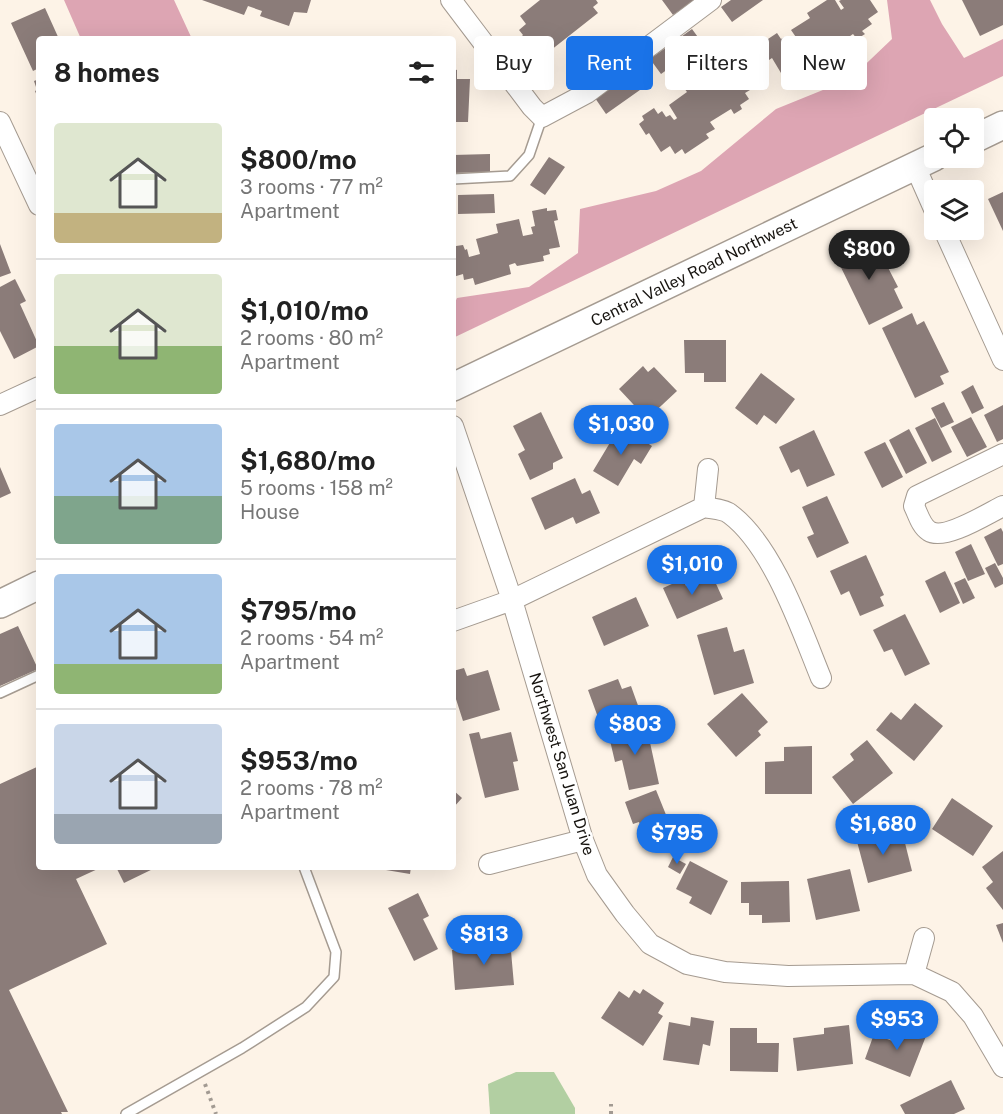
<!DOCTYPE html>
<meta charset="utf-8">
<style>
:root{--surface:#fff;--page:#f2f2f2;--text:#222;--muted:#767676;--line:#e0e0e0;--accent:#1a73e8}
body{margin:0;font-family:"Public Sans",sans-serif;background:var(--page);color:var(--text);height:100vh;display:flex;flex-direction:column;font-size:22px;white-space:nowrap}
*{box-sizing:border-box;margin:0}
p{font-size:20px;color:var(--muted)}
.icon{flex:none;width:33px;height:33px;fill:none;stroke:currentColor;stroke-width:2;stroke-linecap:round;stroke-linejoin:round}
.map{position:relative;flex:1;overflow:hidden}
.drawer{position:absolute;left:36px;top:36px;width:420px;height:834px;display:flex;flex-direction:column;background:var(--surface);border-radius:6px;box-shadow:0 6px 24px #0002}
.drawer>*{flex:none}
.guide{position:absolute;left:474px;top:36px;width:438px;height:54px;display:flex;gap:12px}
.controls{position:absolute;left:924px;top:108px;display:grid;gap:12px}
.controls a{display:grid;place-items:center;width:60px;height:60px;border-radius:6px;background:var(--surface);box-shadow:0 6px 24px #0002;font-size:30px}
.price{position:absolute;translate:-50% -51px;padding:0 14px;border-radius:21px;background:var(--accent);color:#fff;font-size:20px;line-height:39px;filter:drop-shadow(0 2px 3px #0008)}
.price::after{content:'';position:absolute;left:50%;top:36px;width:18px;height:14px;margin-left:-9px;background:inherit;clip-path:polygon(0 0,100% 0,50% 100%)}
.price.active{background:#222;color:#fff}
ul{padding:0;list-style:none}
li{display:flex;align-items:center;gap:18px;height:150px;padding:0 18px}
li+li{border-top:2px solid var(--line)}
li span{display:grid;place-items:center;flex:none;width:168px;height:120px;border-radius:6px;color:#555}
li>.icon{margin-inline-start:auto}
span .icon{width:72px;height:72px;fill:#fffc;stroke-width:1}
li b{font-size:26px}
h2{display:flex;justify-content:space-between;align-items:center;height:72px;padding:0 18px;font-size:26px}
.chip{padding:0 21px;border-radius:6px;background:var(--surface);box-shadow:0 6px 24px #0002;font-size:21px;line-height:54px}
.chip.active{background:var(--accent);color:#fff}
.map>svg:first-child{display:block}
.forest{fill:#dda5b3}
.water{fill:#b2cfa2}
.building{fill:#8b7c79}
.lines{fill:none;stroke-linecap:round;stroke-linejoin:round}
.lane-casing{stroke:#a59b91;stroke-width:12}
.street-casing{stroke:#a59b91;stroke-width:22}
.secondary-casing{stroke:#a59b91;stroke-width:30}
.path{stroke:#a29a92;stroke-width:4;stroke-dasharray:3 4.5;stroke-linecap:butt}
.lane{stroke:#fff;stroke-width:9}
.street{stroke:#fff;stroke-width:20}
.secondary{stroke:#fff;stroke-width:27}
.labels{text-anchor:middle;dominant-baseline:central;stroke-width:5;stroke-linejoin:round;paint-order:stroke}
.street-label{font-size:16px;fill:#16130f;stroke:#fff}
</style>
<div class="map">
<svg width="1003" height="1114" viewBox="0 0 1003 1114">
<rect width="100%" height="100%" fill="#fdf3e7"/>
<path class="forest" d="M64,0h110l18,39h-111z
M887,0h43l12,24 22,34 39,-19v37l-550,262v-31l4,-9 72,-11 49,-34 2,-44 76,-18 45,-20 75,-62 74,-30 42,-40z"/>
<path class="water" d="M516,1072h38l21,36v6h-85l-2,-30z"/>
<path class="building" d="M202,0h109l-4,13 -13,-1 -5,14 -29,-10 2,-5 -14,-5 -4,9z
M540,0h56l2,3 -5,4 5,6 -52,41 -6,-8 -8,6 -12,-14 3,-3 -4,-5 7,-6 -6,-8z
M662,0h33l-22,15z
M731,0h32l-31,22 -11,-15z
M827,0h8l6,10 3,-2 -5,-7 2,-1h29l8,12 -10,7 4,5 -10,7 3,3 -8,5 -4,-5 -20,14 5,6 -9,5 3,5 -24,15 -3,-5 -7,5 -5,-7 -9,6 -12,-20 -3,2 -7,-11 5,-4 -2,-4 12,-8 4,6 4,-2 4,5 4,-2 4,6 3,-3 -9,-13 19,-12 -3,-5z
M962,0h41v25l-23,11z
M45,8l14,31h-20v29l-6,3 -22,-48z
M692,29l11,15 -42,30 -11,-15z
M597,48l11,15 -30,21 -10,-16z
M731,52l4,5 6,-3 9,14 -5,4 10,15 -10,6 4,6 -9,6 2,4 -8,5 -3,-5 -21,13 5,7 -9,5 3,4 -24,16 -3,-5 -7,5 -5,-8 -9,6 -12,-19 -3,2 -7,-11 5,-4 -2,-4 12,-8 4,6 4,-3 4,6 4,-2 4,5 2,-1 1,-1 -8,-13 18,-13 -3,-4 26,-17 9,14 2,-2 -5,-7 5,-3 -4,-6 4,-3 -2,-4z
M453,69l4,1v9h13l-2,43h-15z
M636,70l11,15 -41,29 -11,-16z
M39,79v22l-4,-10 2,-1 -3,-9z
M490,154v18l-37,1v-18z
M549,157l16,10 -20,28 -15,-10z
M1003,192v39l-15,-32z
M494,194l1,19 -37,1v-19z
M547,208v3l9,-1 2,10 -4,1 6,26 -11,2 1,5 -7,2 1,5 -27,5 -2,-3 -6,2 2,9 -36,11 -2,-7 -9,2 -1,-6 -10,3v-41l3,10 7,-1 2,5 2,-1 2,8 11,-3 -4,-15 22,-6 -2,-9 23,-5 4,17 10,-2 -2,-7 4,-1 -3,-15z
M866,237l9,19 6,-2 17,33 -4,2 9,19 -34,17 -35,-72z
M0,244l11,29 -11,4z
M15,279l11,22 -6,3 19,42 -25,13 -14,-28v-44z
M912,313l5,12 7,-4 25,51 -9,4 4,8 -29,14 -33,-70z
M684,340h42v42h-22v-9h-19z
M643,366l5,6 6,-5 23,24 -30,28 -28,-30z
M761,373l34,26 -19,25 -12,-9 -7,10 -22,-17z
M973,385l11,23 -12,6 -11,-22z
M944,402l10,20 -13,6 -10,-20z
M1003,405v34l-6,3 -13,-27z
M541,412l22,46 -10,5v6l-23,11 -12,-26 7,-4 -12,-24z
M971,417l16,30 -20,10 -16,-30z
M935,418l17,34 -20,10 -17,-34z
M620,426l32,20 -11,18 -7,-5 -16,27 -25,-15z
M909,429l18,34 -21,11 -17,-34z
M814,430l21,45 -28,12 -8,-18 -8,4 -12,-26z
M885,442l18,35 -21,11 -18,-36z
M0,467l11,26 -11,5z
M575,478l7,16 8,-4 10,23 -24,11 -3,-7 -28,13 -14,-32z
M827,496l22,47 -32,15 -10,-21 7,-3 -12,-27z
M1001,528l2,4v32l-5,2 -14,-29z
M971,544l14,30 -17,7 -13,-29z
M866,555l18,40 -4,2 4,9 -24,10 -11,-25 -8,4 -11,-24z
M995,563l8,15v6l-8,4 -10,-20z
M945,571l15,32 -20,10 -15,-32z
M712,575l11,24 -46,20 -14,-31 20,-9 3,7z
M965,578l10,20 -12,6 -9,-21z
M636,597l13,29 -45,20 -12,-29z
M905,614l25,50 -25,12 -13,-27 -8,3 -11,-22z
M18,626l20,43 -38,17v-52z
M727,627l7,25 10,-3 10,34 -40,12 -17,-60z
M464,668l3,8 21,-6 12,40 -37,11 -8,-25 -2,1v-26z
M618,679l4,10 9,-3 9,25 -9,3 2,7 -30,10 -15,-41z
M742,693l26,29 -10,9 3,4 -25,22 -29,-33z
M915,703l28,23 -29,35 -38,-31 15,-18 10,8z
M646,724l13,60 -30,6 -7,-30 -7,2 -7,-30z
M479,732l2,7 30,-7 7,29 -5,1 6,28 -34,8 -16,-64z
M867,740l26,33 -40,31 -21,-27 22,-17 -4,-6z
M812,746v48h-47v-32l19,-1v-14z
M39,766v101h63l-26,12 31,65 -98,46 59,122h-7l1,2h-62v-330z
M453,790l9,8 -9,10z
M656,790l19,47 -26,11 -10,-26 -6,2 -8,-22z
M952,798l41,28 -20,30 -41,-27z
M878,828l3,13 22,-6 9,36 -44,12 -13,-49z
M1003,851v59l-17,-22 7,-6 -11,-15z
M673,857l13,7 -6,10 -12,-7z
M690,861l38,20 -17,34 -22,-12 3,-6 -16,-8z
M116,867h41l-33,16z
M368,867h43l-1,7z
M850,869l10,42 -44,9 -9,-41z
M789,881l1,41 -28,1v-8h-13v-12h-8v-21z
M418,893l11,23 -6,3 15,30 -24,12 -26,-53z
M1003,923v20l-7,-18z
M510,940l4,45 -59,5 -3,-40 26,-2v-6z
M643,989l21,14 -6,10 5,3 -20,30 -42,-28 18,-27 10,7 5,-8 6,4z
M691,1017l23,4 -4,25 -7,-2 -4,21 -36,-5 6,-38 21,4z
M849,1025l4,39 -56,7 -4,-33 31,-4v-6z
M901,1026l25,10 -16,41 -45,-18 9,-25 21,8z
M730,1028h27v15h22l-1,29 -48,-1z
M951,1080l14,29 -11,5h-49l-5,-9z"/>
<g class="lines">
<g class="lane-casing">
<path id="lane" d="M453,179l57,-3 19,-21 13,-38
M0,693l39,-18
M126,1114l116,-66 64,-41 28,-30 2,-25 -32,-85"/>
</g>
<g class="street-casing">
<path id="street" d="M451,0l81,107 10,10 45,-24 124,-93
M0,122l39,83
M915,166l19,43
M944,230l59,130
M0,405l39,-18
M453,426l59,174 71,240 14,35 28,39 25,30 37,20 38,8 63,4 126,-2 38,18 21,24 30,51
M1003,454l-86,42 -3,10c4,8 7,20 15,25 15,10 58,-17 74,-25
M704,507l4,-38
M453,621l59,-21 192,-93c8,2 20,2 26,7 43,32 71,115 91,164
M489,864l94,-24
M914,974l10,-36"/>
</g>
<g class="secondary-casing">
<path id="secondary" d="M974,139l29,-14
M453,387l481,-230
M0,604l39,-19"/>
</g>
<path class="path" d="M205,1084l11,30
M611,1114v-10"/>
<use href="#lane" class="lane"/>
<use href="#street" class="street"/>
<use href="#secondary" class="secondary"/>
</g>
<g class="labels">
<g class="street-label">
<text transform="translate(694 272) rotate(-26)">Central Valley Road Northwest</text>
<text transform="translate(562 764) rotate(73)">Northwest San Juan Drive</text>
</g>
</g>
</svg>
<div class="controls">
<a><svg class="icon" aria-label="locate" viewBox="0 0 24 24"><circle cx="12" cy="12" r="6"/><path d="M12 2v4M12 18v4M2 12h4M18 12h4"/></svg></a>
<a><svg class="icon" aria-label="layers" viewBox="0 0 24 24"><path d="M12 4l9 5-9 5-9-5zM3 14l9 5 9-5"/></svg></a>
</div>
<b class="price active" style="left:869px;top:281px">$800</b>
<b class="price" style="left:621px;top:456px">$1,030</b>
<b class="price" style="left:692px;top:596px">$1,010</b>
<b class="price" style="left:635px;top:756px">$803</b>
<b class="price" style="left:883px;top:856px">$1,680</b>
<b class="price" style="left:677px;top:865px">$795</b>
<b class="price" style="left:484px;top:966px">$813</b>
<b class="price" style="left:897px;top:1051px">$953</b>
<div class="guide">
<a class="chip">Buy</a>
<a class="chip active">Rent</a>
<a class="chip">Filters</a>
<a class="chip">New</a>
</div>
<section class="drawer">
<h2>8 homes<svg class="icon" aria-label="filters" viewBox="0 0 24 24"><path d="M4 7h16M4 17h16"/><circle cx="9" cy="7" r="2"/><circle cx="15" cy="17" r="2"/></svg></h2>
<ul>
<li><span style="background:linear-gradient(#dfe7d0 75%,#c2b280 0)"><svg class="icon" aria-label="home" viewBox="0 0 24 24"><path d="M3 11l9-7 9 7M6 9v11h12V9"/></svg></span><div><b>$800/mo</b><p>3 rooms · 77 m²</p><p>Apartment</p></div></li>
<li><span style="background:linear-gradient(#dfe7d0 60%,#8fb573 0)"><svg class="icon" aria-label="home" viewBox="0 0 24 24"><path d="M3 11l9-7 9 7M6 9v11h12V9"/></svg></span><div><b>$1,010/mo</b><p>2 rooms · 80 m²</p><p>Apartment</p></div></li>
<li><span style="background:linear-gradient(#a9c7e8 60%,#7fa58c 0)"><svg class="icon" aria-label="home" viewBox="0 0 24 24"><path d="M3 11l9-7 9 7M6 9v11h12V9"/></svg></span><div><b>$1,680/mo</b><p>5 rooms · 158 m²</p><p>House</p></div></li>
<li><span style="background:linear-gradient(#a9c7e8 75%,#8fb573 0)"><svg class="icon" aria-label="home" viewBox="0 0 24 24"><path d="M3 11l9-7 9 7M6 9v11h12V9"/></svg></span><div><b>$795/mo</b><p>2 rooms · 54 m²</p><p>Apartment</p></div></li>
<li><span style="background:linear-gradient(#c9d6e8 75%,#9aa5b1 0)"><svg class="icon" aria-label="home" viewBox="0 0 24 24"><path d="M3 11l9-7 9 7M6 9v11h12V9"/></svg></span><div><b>$953/mo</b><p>2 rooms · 78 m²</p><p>Apartment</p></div></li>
</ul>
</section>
</div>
